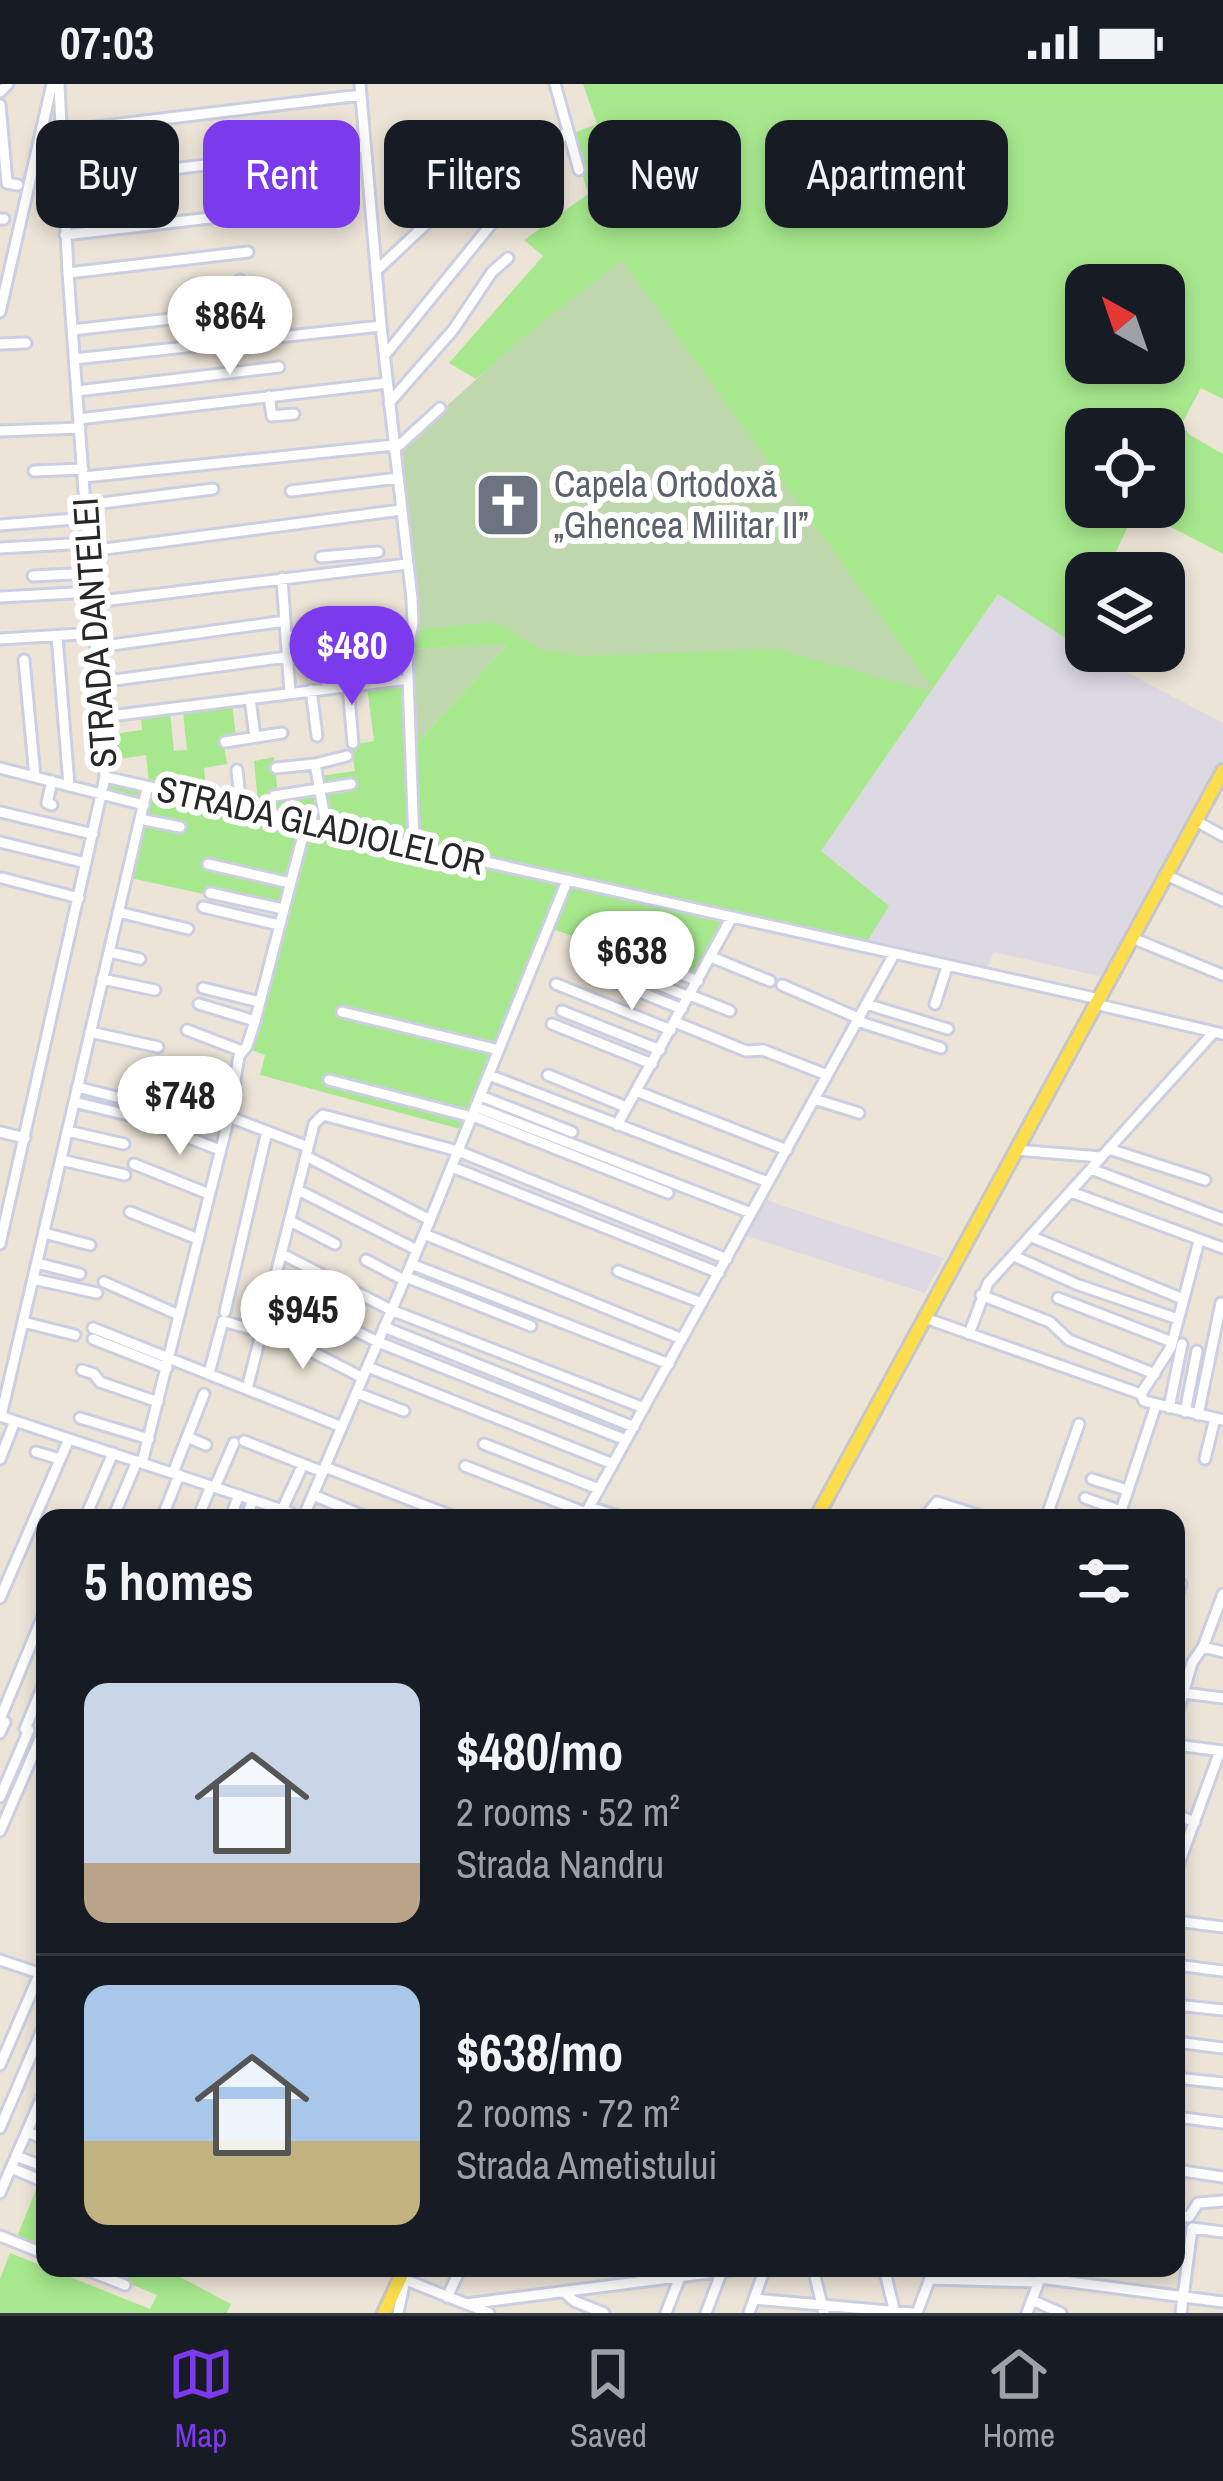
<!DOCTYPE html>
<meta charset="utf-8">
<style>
:root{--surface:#171b24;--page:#20242c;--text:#f1f3f6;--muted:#9ea1a6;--line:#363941;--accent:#7c3aed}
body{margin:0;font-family:"Archivo Narrow",sans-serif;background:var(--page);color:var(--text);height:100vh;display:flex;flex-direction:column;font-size:45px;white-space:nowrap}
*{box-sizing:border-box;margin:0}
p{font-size:39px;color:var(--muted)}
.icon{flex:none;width:66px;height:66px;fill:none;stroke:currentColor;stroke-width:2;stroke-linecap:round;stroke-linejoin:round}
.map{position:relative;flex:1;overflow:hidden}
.panel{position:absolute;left:36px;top:1425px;width:1149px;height:768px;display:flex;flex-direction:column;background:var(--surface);border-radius:24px;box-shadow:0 6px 18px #0003}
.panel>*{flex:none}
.guide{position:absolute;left:36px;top:36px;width:1152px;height:108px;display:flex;gap:24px}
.needle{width:78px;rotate:320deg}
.buttons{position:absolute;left:1065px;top:180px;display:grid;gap:24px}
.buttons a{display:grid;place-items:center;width:120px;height:120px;border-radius:24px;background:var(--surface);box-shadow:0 6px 18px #0003;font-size:60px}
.price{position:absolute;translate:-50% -102px;padding:0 27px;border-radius:42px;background:#fff;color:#222;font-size:39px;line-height:78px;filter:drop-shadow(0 3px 6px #0008)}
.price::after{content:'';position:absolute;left:50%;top:72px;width:36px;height:27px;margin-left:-18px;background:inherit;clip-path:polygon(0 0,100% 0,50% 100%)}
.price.selected{background:var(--accent);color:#fff}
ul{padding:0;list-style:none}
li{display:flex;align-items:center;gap:36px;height:300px;padding:0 48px}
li+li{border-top:3px solid var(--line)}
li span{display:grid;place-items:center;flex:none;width:336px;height:240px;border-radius:24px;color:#555}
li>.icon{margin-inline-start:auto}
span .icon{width:144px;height:144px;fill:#fffc;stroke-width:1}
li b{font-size:51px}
h2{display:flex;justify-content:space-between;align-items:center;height:144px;padding:0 48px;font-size:51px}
.chip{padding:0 42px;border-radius:24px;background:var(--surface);box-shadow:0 6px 18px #0003;font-size:42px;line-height:108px}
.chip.selected{background:var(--accent);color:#fff}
.status{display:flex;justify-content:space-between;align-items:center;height:84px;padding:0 60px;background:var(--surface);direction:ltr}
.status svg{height:33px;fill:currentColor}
.tabs{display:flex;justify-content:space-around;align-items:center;height:168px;border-top:3px solid var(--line);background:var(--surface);font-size:33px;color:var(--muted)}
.tabs a{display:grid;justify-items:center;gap:6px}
.tabs .selected{color:var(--accent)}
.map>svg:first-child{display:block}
.industrial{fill:#dcd9e3}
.green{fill:#a7e88e;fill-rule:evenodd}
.cemetery{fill:#bfd7ad}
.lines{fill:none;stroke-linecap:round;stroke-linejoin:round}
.minor-casing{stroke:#cccfe2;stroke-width:15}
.major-casing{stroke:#c7c7c7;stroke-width:18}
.minor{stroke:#fff;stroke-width:9}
.major{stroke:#fcde4c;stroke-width:12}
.labels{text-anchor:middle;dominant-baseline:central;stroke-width:12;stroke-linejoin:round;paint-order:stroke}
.worship-label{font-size:36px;fill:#5b616d;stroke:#fff;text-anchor:start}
.street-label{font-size:36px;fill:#272727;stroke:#fff}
</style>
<div class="status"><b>07:03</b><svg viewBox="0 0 49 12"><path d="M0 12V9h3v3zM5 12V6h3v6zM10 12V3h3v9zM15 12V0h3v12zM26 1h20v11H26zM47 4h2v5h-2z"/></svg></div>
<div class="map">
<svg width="1223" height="2229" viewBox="0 0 1223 2229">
<rect width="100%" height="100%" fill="#ece4d7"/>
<path class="industrial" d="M998,510l88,57 137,72v40l-116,215 -113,-26 -9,19 -120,-26 -44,-94z
M763,1114l20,8 161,52 -19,35 -182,-58z"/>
<path class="green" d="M583,0h640v315l-22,-11 -20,37 9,10 33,19v100l-87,-45 -30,64h-20v43l-13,27 -75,-49 -177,257 68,55 -24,39 -138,-32 -33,61 -11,-4 6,-18 -78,-31 -8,19 -11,-4 -3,6 -45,-16 -80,204 -204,-55 5,-20 -16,-6 33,-138 -152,-33 16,-74 -47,-14 3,-19 47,11 -3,-27 -39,6 -1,-26 36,-5 -1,-15 29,-3 4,39 13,-1 -4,-39 49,-7 4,32 -13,2 4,26 -23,4 3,34 52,12 -5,-53 20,-4 4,39 45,-6 -2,-14 34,-5 -4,-26 23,-4 -7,-54 40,-4 3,61h6l91,-99 -97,4 8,-20 78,-8 26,-282 -46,40 -27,-16 94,-107 -19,-16 64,-46 -17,-60 26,-10zM1086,201h78v78h-78zM1086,345h78v78h-78z
M39,2098l6,3v64l-28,-12z
M10,2169l140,56 7,-14 -65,-27h88l-2,8 53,28 -4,9h-227v-34z"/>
<path class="cemetery" d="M622,176l310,427 -3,4 -154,-42 -194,7 -40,-6 -45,-28 -78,7 -22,-177 126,-114z
M508,560l-92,100 -6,-95z"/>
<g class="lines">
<g class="minor-casing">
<path id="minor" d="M360,0l21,242 31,273 1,25 -6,26 7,193
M555,0l24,86
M0,8l8,-8
M0,21l7,78 11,2
M61,47l300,-36
M63,98l302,-36
M0,135h4
M65,151l179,-21
M376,187l79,-74
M68,189l180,-21
M0,228l52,-228
M72,246l170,-19 -2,-31
M0,260l26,-1
M385,271l182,-224
M74,275l307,-33
M77,307l202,-24
M269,312l3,20 22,-2
M389,319l64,-73 39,-58 16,-14
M79,335l308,-36
M0,347l80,-3
M394,366l46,-42
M34,387l49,-2
M84,393l310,-32
M291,407l107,-13
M86,421l127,-16
M0,441l87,-7
M0,464l89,-5
M90,467l311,-41
M321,473l57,-5
M33,492l58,-3
M282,494l8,115
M0,513l92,-5
M93,518l314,-38
M57,552l12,149
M286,553l33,-4
M0,555l96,-6
M97,563l188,-26
M24,576l11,117
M100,598l187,-25
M348,602l5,57
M327,604l-5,-53 4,-4 46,-4 6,55
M311,606l6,46
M250,614l5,39
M102,633l306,-38
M225,658l57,-9
M315,680l32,-8
M0,684l144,37
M276,684l39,-4 11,60
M237,686l4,37
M105,693l994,222
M274,712l77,-12
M52,721l-5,-2 5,-22
M0,728l93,22
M140,735l40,8
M1196,737l27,15
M0,758l86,21
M208,780l82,19
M1166,791l57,26
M2,794l77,20
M210,809l73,16
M203,823l76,18
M118,828l70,17
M1132,854l91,37
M607,861l91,36
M109,868l31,7
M711,873l59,24
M595,875l94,38
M598,891l84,34
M102,895l53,11
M556,900l115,46
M782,901l76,33
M203,904l57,14
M690,911l40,16
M199,920l56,17
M866,920l82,25
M935,920l12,-37
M1095,920l128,30
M562,927l98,39
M342,928l157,38
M857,937l84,27
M675,938l71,29 17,-1 64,25
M552,940l100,40
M187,946l55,21
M90,948l68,15
M489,991l279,107
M548,991l78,32
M329,996l143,37
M77,1003l63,16
M159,1006l149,57
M636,1007l151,59
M481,1012l91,36
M814,1015l45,14
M74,1018l62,15
M476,1023l275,106
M473,1032l195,77
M156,1041l64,25
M617,1041l115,-208
M67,1047l57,13
M0,1048l25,6
M1109,1065l96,31
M1016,1066l85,7
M306,1072l124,64
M61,1076l64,15
M134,1080l75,30
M452,1083l267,106
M1091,1085l132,50
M298,1106l119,60
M1071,1108l152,56
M130,1128l68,27
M290,1137l45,23
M44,1149l46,12
M424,1150l258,105
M1032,1153l151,62
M0,1160l105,-467 -37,-504 -9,-189
M282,1170l109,56 253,98
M1014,1172l62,28 102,35
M366,1176l38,20
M37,1179l43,11
M411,1180l258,100
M618,1187l84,32
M406,1193l125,49
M33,1195l64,14
M104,1198l75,33
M273,1206l105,52 248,98
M981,1211l69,27 19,18 86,34
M1058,1214l114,44
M225,1228l42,-181
M925,1234l216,76 3,7 79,19
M23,1238l52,13
M264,1243l99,51
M384,1243l250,100
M93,1244l249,99
M969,1250l19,-51 226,-251
M93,1255l74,29
M368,1283l245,97
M82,1286l12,4 6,8 58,20
M209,1289l14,-52 35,10
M247,1305l67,-265 9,-9 135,36 269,108
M357,1309l47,18
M1141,1310l30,-47 28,-106
M1169,1324l13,-64
M1185,1328l12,-61
M1198,1331l23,-112
M0,1332l289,96 8,6
M1,1332l146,-627
M80,1334l69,21
M187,1353l19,8
M244,1357l79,31
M484,1360l115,45
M36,1368l24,7
M0,1375l15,-38
M1205,1375l10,-41
M142,1379l87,-346 10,-61 8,-10 8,-25 52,-201
M465,1382l121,47
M325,1383l132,51
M173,1389l31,-79
M1092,1395l35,11
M215,1403l19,-44
M313,1411l55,23
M1085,1414l36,13 35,-106
M589,1423l35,11
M282,1426l18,-39
M85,1434l28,-65
M113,1434l24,-57
M162,1434l17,-43
M198,1434l13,-32
M230,1434l9,-23
M246,1434l7,-18
M303,1434l127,-298 137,-339
M583,1434l310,-562
M924,1434l13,-16 50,16
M1046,1434l33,-94
M0,1514l69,-159
M1176,1516l5,-16
M1203,1563l20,5
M1184,1609l39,5
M1176,1634l16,-55 11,-16 20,-53
M0,1635l45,-108
M25,1645l20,-48
M0,1649l5,-11
M1176,1661l47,6
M0,1713l29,-67
M1176,1731l19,7
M0,1747l42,-97
M1176,1788l44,-121
M1176,1837l47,6
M0,1876l45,15
M1176,1881l47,6
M1176,1921l47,5
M1176,1958l47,6
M0,1981l40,-92
M1176,1994l47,5
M1176,2033l47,6
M0,2044l45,-105
M27,2048l18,7
M16,2072l29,11
M11,2084l34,14
M1176,2086l47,7
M0,2109l45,-103
M1176,2131l13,2 9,-14 25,-2
M0,2152l45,18
M82,2184l43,17
M813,2184l11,45
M884,2184l11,45
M1040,2194l183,24
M930,2195l109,3
M406,2196l83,33
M564,2208l10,9 30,12
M447,2213l14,-29
M754,2215l158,14
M1032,2216l29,13
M466,2220l282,-36
M398,2229l6,-29
M666,2229l14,-36
M706,2229l16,-42
M749,2229l16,-45
M917,2229l17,-45
M1027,2229l17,-45
M1181,2229l11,-85 31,4"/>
</g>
<g class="major-casing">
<path id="major" d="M816,1434l407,-747
M384,2229l21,-45"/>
</g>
<use href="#minor" class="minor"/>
<use href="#major" class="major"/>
</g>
<defs>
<g id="church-square" transform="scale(3.45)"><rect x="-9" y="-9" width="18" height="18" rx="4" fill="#6b7280" stroke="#fff"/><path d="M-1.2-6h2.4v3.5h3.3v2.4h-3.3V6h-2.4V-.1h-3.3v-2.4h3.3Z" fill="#fff"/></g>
</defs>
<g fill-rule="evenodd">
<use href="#church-square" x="508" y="421"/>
</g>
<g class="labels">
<g class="worship-label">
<text x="554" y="400">Capela Ortodoxă<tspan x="554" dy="41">„Ghencea Militar II”</tspan></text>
</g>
<g class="street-label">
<text transform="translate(94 549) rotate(-94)">STRADA DANTELEI</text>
<text transform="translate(321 741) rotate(13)">STRADA GLADIOLELOR</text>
</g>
</g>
</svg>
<div class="buttons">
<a><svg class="needle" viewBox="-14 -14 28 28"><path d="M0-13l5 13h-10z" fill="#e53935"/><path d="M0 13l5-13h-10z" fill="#9ea1a6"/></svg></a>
<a><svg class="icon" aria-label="locate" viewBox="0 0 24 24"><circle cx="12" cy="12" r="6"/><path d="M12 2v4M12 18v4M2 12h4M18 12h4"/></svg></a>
<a><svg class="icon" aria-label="layers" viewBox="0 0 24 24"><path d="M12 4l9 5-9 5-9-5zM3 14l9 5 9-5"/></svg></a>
</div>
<b class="price" style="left:230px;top:294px">$864</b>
<b class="price selected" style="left:352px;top:624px">$480</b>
<b class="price" style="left:632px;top:929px">$638</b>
<b class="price" style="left:180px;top:1074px">$748</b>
<b class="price" style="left:303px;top:1288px">$945</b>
<div class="guide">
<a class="chip">Buy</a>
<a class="chip selected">Rent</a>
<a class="chip">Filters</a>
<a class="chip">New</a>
<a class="chip">Apartment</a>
</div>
<section class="panel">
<h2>5 homes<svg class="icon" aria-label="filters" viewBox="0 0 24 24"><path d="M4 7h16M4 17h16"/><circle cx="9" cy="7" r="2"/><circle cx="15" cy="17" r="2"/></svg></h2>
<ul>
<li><span style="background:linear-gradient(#c9d6e8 75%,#b9a48a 0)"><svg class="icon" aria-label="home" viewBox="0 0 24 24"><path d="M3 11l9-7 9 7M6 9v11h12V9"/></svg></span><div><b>$480/mo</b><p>2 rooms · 52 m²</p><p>Strada Nandru</p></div></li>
<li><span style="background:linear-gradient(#a9c7e8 65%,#c2b280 0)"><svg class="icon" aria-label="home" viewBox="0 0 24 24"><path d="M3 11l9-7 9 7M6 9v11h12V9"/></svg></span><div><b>$638/mo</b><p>2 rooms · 72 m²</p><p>Strada Ametistului</p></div></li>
</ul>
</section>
</div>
<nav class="tabs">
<a class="selected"><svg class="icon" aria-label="map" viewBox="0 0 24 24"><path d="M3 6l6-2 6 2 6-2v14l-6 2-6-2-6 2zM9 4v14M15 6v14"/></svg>Map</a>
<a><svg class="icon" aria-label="saved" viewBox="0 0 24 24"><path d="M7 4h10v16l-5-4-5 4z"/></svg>Saved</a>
<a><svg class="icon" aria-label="home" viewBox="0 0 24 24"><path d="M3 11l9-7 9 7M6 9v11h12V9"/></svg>Home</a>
</nav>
